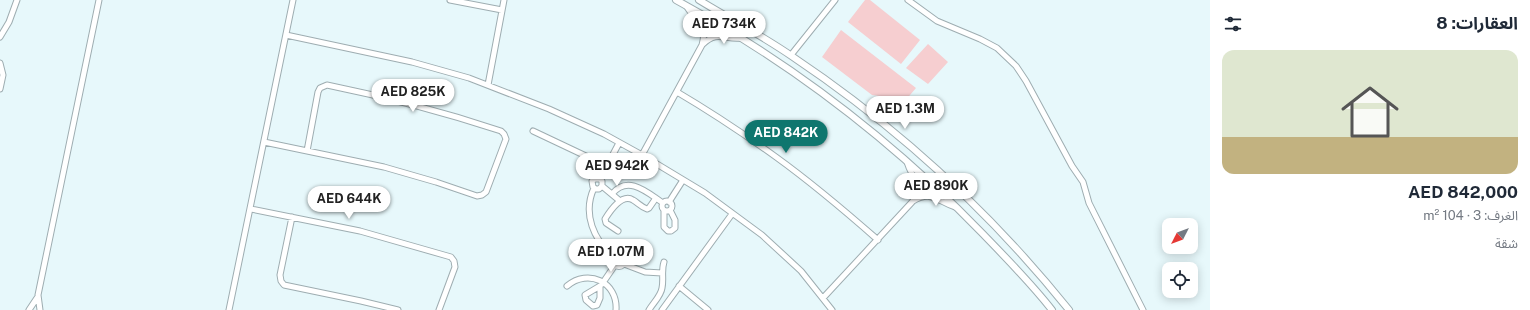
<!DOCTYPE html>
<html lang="ar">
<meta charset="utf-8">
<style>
:root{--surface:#fff;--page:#f2f2f3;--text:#1f2937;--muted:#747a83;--line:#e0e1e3;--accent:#0f766e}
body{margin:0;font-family:"Public Sans","Noto Sans Arabic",sans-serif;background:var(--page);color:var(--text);direction:rtl;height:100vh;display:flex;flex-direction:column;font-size:15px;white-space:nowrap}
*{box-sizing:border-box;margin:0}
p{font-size:13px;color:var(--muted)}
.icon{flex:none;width:22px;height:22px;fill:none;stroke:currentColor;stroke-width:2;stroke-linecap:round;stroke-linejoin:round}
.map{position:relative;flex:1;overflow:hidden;direction:ltr}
.panel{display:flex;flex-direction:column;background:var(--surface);width:320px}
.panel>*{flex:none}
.needle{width:26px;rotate:228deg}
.buttons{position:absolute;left:1162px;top:218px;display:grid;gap:8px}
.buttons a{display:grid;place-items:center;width:36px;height:36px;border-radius:8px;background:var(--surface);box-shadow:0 2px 10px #0003;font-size:20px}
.price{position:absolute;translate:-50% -34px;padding:0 9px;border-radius:14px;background:#fff;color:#222;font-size:13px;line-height:26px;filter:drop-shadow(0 1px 2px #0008)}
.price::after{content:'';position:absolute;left:50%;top:24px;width:12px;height:9px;margin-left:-6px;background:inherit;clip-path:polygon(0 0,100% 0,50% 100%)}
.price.current{background:var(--accent);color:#fff}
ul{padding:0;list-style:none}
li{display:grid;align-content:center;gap:8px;height:212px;padding:0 12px}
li+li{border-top:1px solid var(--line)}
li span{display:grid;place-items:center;height:124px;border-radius:12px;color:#555}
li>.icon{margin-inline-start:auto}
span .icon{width:72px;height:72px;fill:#fffc;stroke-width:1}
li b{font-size:17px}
h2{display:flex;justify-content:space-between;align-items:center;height:48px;padding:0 12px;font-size:17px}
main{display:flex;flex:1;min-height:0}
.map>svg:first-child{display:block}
.green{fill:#f6ced0}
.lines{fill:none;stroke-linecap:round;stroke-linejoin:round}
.minor-casing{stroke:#9eadb1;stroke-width:7}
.tertiary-casing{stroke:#9eadb1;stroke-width:8}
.minor{stroke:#fff;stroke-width:5}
.tertiary{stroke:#fff;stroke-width:6}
</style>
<main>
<section class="panel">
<h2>العقارات: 8<svg class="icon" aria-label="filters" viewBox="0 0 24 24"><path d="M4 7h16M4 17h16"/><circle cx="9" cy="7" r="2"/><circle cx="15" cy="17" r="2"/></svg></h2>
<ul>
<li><span style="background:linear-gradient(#dfe7d0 70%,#c2b280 0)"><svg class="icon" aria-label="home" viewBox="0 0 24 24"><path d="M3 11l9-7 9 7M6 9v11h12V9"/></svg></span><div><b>AED 842,000</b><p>الغرف: 3 · 104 m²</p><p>شقة</p></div></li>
</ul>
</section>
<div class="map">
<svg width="1210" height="310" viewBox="0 0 1210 310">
<rect width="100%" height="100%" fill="#e7f8fb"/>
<path class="green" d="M865,0h5l50,40 -19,24 -53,-42z
M841,30l75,58 -18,21 -9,-2 -10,-11 -7,-1 -50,-38z
M928,44l20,18 -20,22 -22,-16z"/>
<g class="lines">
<g class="minor-casing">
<path id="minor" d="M450,0l52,10
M908,0l29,21 43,18 17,9 19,18 10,15 46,85 11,16 6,21 54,107
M286,35l126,27 57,16 80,31 55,25 38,21 63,38 57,42 39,36 31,39
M0,37l9,-15 8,-22
M703,44c14,-14 22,-4 38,-6
M791,55l44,-55
M0,63l3,12 -3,14
M488,85l16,-85
M677,92c34,20 67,42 99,65 36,26 69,54 102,83
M533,131l74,35
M264,142l120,25 52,15 41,14 5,-1 4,-3 20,-53 -2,-5 -3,-3c-57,-19 -115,-34 -174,-46l-7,3 -2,4 -11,59
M642,155l60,-110c6,-20 -6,-23 -15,-38
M907,162c5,17 15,19 6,39
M600,179l19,-36
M602,186l-3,3h-3l-3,-2 -1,-6 3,-2h5l2,2v5l18,15
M594,188c-12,26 0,52 20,70
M612,194c16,-20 36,-1 51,9
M662 206a5 5 0 1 1 10 0a5 5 0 1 1-10 0Z
M669,202l14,-22
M251,209l109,22 91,26 3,4 1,6 -16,43
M664,211v16l4,4h3l4,-3v-8l-5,-10
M292,217l-12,58 1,6 3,4 77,16 37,9
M618,231l-12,-8 -1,-4c5,-8 17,-26 28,-19 5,3 8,7 14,9l2,-1 7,-10
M613.5 261a5.5 5.5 0 1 1 11 0a5.5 5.5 0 1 1-11 0Z
M624,264l21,8 17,1
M602,284l13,-19
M567,286c21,-18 51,-4 49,24
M600,286v12l-3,7 -4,1 -7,-6 -1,-5z
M679,286l29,24
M823,298l90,-97c19,-11 24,0 42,6
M29,310l8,-12
M40,310l-2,-15 61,-295
M229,310l64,-310
M649,310c4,-7 12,-14 13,-22 2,-9 -1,-17 2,-26
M662,310l70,-96"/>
</g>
<g class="tertiary-casing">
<path id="tertiary" d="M676,0c114,62 217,141 307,234 24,25 48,49 69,76
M699,0c31,19 64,36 94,57 103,69 198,156 276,253"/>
</g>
<use href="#minor" class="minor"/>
<use href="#tertiary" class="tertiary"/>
</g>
</svg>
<div class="buttons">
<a><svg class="needle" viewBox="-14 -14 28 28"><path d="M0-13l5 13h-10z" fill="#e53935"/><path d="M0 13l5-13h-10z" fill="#747a83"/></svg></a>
<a><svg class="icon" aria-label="locate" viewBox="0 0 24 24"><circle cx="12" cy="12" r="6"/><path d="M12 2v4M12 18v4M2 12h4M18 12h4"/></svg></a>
</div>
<b class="price" style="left:724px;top:45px">AED 734K</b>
<b class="price" style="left:413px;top:113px">AED 825K</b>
<b class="price" style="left:905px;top:130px">AED 1.3M</b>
<b class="price current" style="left:786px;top:154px">AED 842K</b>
<b class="price" style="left:617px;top:187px">AED 942K</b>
<b class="price" style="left:936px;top:207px">AED 890K</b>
<b class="price" style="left:349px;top:220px">AED 644K</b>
<b class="price" style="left:611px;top:273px">AED 1.07M</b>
</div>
</main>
